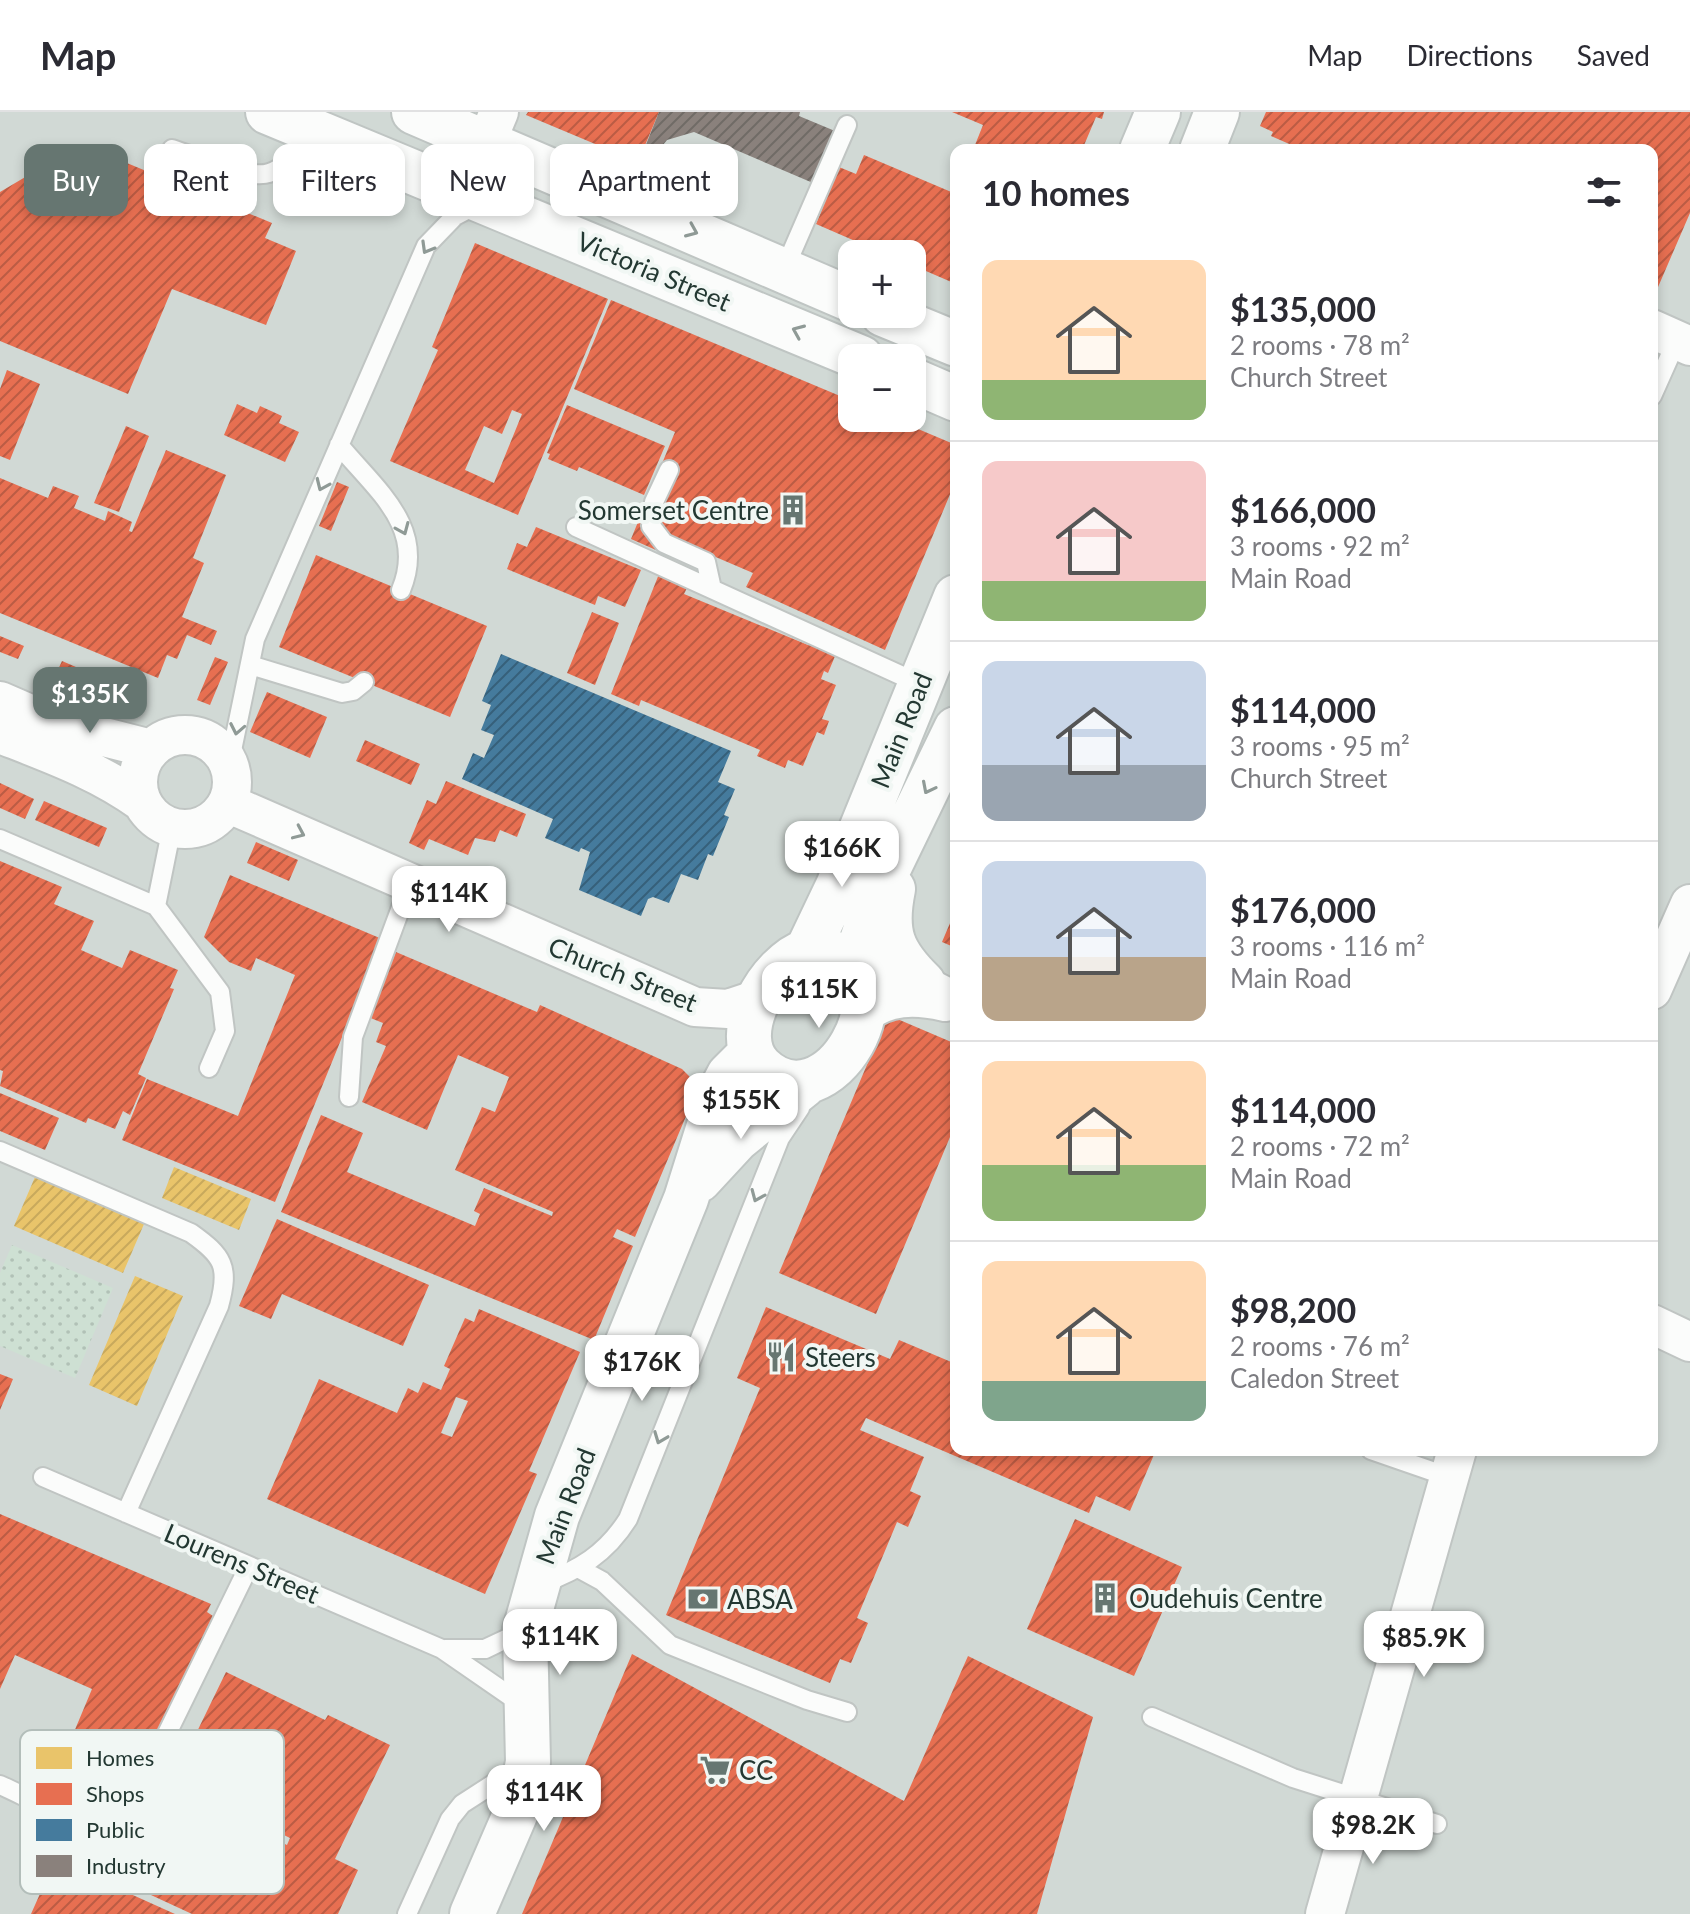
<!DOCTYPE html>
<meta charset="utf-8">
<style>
:root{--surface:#fff;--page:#f2f2f3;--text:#2b2b33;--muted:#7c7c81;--line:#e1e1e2;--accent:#667671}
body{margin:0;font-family:Lato,sans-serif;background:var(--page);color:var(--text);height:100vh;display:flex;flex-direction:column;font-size:30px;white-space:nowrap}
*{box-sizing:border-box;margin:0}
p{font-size:26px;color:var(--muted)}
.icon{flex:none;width:44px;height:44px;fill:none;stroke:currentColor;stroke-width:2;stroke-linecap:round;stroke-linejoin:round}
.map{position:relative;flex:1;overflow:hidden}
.panel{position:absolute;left:950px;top:32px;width:708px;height:1312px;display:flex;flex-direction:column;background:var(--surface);border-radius:16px;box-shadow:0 4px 12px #0003}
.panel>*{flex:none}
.hud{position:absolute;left:24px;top:32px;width:760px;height:72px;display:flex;gap:16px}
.tools{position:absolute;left:838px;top:128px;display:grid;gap:16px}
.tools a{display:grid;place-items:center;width:88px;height:88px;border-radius:16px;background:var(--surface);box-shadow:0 4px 12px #0003;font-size:40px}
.price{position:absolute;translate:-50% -68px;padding:0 18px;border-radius:16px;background:#fff;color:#222;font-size:26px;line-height:52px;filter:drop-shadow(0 2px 4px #0008)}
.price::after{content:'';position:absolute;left:50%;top:48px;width:24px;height:18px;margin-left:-12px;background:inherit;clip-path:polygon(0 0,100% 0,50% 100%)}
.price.active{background:var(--accent);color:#fff}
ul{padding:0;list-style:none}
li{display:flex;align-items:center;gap:24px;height:200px;padding:0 32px}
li+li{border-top:2px solid var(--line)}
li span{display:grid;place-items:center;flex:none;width:224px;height:160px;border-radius:16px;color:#555}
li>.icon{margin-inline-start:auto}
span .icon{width:96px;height:96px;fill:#fffc;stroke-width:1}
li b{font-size:34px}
h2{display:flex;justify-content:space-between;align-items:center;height:96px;padding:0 32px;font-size:34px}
.chip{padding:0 28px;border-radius:16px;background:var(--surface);box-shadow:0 4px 12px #0003;font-size:28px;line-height:72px}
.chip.active{background:var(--accent);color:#fff}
header{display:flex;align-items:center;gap:48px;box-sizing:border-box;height:112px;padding:0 40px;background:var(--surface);border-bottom:2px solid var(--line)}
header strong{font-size:38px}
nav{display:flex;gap:44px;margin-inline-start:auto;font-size:28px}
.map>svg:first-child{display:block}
.built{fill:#d1d9d5;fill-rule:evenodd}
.grass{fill:url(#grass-dots)}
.homes{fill:url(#homes-hatch)}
.shops{fill:url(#shops-hatch);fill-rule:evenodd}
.public{fill:url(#public-hatch)}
.industry{fill:url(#industry-hatch)}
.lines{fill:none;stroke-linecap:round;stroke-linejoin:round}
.service-casing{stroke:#c0c5c3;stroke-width:22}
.minor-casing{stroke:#c0c5c3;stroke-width:42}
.secondary-casing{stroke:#bfc5c3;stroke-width:48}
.service{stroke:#fbfcfb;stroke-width:18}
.minor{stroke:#fbfcfb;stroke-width:38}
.secondary{stroke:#fbfcfb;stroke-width:44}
.oneway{stroke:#8f9a96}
.labels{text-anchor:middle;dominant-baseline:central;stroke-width:8;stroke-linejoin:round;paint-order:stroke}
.street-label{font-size:26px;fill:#233832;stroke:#f1f7f4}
.poi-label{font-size:26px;fill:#233832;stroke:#f1f7f4;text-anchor:start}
.key{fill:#f1f7f4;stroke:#b3beba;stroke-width:2}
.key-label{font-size:22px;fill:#233832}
</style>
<header>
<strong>Map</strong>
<nav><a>Map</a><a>Directions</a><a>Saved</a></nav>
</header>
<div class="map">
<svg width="1690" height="1802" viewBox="0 0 1690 1802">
<defs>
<pattern id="grass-dots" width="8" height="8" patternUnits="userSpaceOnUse" patternTransform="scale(2)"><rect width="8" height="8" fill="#cee0d3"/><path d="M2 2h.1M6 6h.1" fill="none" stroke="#b1c1b6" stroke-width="1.8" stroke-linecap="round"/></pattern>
<pattern id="homes-hatch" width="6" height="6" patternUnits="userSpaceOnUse" patternTransform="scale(2)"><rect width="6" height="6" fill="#e9c46a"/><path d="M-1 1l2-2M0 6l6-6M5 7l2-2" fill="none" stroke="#c8a95c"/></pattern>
<pattern id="shops-hatch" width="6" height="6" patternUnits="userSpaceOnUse" patternTransform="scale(2)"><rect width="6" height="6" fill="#e76f51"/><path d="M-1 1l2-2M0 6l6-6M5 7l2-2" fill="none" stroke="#bb5c44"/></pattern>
<pattern id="public-hatch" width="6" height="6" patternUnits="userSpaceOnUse" patternTransform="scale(2)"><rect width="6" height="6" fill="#457b9d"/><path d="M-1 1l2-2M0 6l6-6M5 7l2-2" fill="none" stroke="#36607a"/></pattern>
<pattern id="industry-hatch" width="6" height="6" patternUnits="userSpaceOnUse" patternTransform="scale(2)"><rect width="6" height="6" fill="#8a817c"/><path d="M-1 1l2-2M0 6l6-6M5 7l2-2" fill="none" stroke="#706b66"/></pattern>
</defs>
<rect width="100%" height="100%" fill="#e3e8e6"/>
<path class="built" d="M0,0h1690v1802h-1690zM956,38h696v1300h-696zM852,142h60v60h-60zM852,246h60v60h-60z"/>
<path class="grass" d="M12,1133l101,43 -38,90 -75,-32v-73z"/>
<path class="homes" d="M174,1055l77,32 -12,31 -77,-32z
M35,1065l109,47 -21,49 -109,-47z
M135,1164l48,20 -46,110 -48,-21z"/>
<path class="shops" d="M528,0h131l-21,50 -112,-47z
M952,0h152l-2,7 -6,-2 -14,33h-109l10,-25z
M1266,0h424v101l-38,88v-151h-349l-32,-14 2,-4 -13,-6z
M81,32l191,79 -7,15 31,13 -30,74 -94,-36 -44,105 -128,-53v-149z
M864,43l92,39v90l-44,-19v-11h-27l-69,-30 23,-57 17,7z
M475,131l133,56 -90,216 -128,-54 48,-111 -6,-3zM512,298l10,4 -28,69 -29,-13 19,-44 18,8z
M611,188l241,101v17h40l64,27v35l-71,170 -139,-63 7,-14 -56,-24 -7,16 -59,-26 44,-107 -101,-43z
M7,258l33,14 -30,76 -10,-4v-67z
M237,292l20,9 3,-7 22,10 -3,7 20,9 -14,30 -61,-27z
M567,293l98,41 -21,49 -65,-28 -2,4 -29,-12 2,-5 -3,-1z
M126,314l23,10 -30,76 -25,-9z
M166,338l60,25 -33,83 11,5 -22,54 35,14 -6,14 -24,-10 -10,24 -10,-4 -9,23 -158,-65v-135l48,20 5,-12 26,10 -5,12 31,13 3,-10 24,11 -3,9 3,1z
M337,370l12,5 -18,44 -12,-5z
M536,415l105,43 -16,37 -27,-11 -3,9 -88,-36 10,-26 10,4z
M316,443l171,71 -37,91 -171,-70z
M659,462l29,12 -4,8 124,51 3,-8 27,12 -10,24 -4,-2 -3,8 15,6 -14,34 7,2 -5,14 -7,-3 -14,34 -15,-6 -3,8 -28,-12 3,-6 -119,-50 -2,6 -28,-12z
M592,500l27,11 -24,62 -28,-12z
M0,524l24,10 -6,13 -18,-7z
M215,545l13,5 -18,43 -13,-5z
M62,549l84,36 -5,13 -85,-36z
M267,580l60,25 -17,41 -60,-26z
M365,628l55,24 -9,21 -55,-24z
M446,669l80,33 -9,23 -17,-7 -5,12 -20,-4 -7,17 -39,-16 -5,11 -15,-7 18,-43 9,4z
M0,671l34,16 -9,20 -25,-11z
M44,689l63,27 -8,19 -64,-27z
M256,730l42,18 -9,21 -42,-18z
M0,749l62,26 -8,17 40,17 -13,29 41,18 8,-18 48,20 -8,18 4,1 -36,85 8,4 -16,37 -7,-4 -8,18 -27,-11 -2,5 -86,-37 3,-15 -3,-1z
M230,763l152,64 -107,263 -153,-62 25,-61 91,37 57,-141 -39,-17 -5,13 -22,-9 -25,-25z
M956,797v39l-14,-6z
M396,840l141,60 3,-7 142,64 7,7 4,8 -1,18 -57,135 -18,-8 -4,8 20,9 -39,94 -313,-128 40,-97 42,18 -16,39 128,54 5,-12 -6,-3 10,-23 68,28 1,-4 -98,-42 27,-63 13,5 14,-35 -51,-22 -31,75 -65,-28 24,-56 -10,-4 7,-19 -15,-6z
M888,903l68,29v95l-6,-2 -74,177 -97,-41z
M0,981l59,25 -14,32 -45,-19z
M277,1107l152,66 -26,61 -121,-52 -11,25 -32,-13z
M766,1195l124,52 9,-19 57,24v86h200l-26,61 -34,-15 -7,17 -223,-95 -6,12 64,27 -14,34 11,5 -13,31 -11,-5 -40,96 11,5 -17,40 -11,-4 -10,24 -164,-68 94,-227 -23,-10z
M479,1197l101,43 -51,119 8,3 -52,120 -218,-95 52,-120 78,34 11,-25 10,5 5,-11 18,8 9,-21 -6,-3 21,-48 9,4zM456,1285l12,4 -16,36 -11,-4z
M0,1262l13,5 -13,31z
M0,1402l211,90 -4,8 6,4 -86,176 -66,-29 31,-74 -77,-34 -15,34z
M1075,1407l107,48 -48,109 -107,-47z
M632,1542l272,147 64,-145 125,61 -56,197h-515z
M226,1560l99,48 3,-5 62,30 -55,114 23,11 -20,44h-146l-67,-31 16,-34 40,19 5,-12 -15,-11 -16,-1 5,-9 -13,-6 16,-35 39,18 3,-5 82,38 3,-7 -117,-57z
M55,1748l120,54h-144z"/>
<path class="public" d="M501,542l230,97 -13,31 17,7 -11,26 5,2 -16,39 -5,-2 -10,26 -17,-6 -12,29 -16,-6 -5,2 -7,17 -62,-26 11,-38 -9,-4 -2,4 -34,-14 8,-19 -91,-40 11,-26 11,5 10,-23 -13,-5 10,-25 -9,-4z"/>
<path class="industry" d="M659,0h141l-1,4 36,15 -22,52 -119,-51 -27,8 -13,16 -11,-4z"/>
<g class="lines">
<g class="service-casing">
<path id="service" d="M172,37c22,7 76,31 97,24 20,-6 34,-27 47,-41
M784,158l63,-145
M1652,284l25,-56
M339,333c37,45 88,82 62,145
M669,358l-15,32 -3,24 13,17 42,19 6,27
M576,415l344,157
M250,553l92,28 11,-2 11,-9
M229,653l26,-126 171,-393 29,-30 21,-11
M0,727l156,67 64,86 5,39 -16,37
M156,794l16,-79
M349,985l4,-60 57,-154
M0,1039l191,82c32,23 39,33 28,73l-93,207
M1371,1338l78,27
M43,1365l399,172 81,56
M580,1457l22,12 68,64 137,55 40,12
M541,1472c38,-14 65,-30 87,-65l152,-381 20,-30
M445,1537h40l38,-18
M1152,1605l141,61 144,46
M0,1673c46,20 97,58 137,10l112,-229
M407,1802l43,-95 12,-15 62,-40"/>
</g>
<g class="minor-casing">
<path id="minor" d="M486,31l13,-31
M1652,217l38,17
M0,589l53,23 98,25
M0,622c51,20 99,37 143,69
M138 670a47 47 0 1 1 94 0a47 47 0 1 1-94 0Z
M227,691l468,204 33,2 30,-10
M856,855l37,3 63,32
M1652,878l38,-86
M862,903c25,-20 53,-20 83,-13
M1652,1212l38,18
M1325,1802l132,-464"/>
</g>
<g class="secondary-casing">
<path id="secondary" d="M268,0l593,246
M414,0l438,188
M1142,38l16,-38
M1202,38l15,-38
M883,202l73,30
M912,268l44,19
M893,777c-9,44 -1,64 30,94
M825,838c92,27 2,182 -64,117 -33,-33 8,-103 46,-116 5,-2 13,-1 18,-1z
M807,839l31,-65 118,-289
M854,853l25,-77 77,-159
M699,1068l38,-41 67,-54
M472,1802l48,-111 8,-41 -3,-132 32,-114 129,-317 33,-105 10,-19 22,-22"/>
</g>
<use href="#service" class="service"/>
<use href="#minor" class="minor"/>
<use href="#secondary" class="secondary"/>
</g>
<defs><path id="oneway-chevron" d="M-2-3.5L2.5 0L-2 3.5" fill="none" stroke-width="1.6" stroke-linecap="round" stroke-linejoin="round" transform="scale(2)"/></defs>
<g class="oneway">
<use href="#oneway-chevron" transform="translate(692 119) rotate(23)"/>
<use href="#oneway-chevron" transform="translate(427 136) rotate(120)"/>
<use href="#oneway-chevron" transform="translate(798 219) rotate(-157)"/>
<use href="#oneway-chevron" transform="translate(322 373) rotate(114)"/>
<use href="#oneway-chevron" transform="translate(403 417) rotate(67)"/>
<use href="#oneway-chevron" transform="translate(237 617) rotate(101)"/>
<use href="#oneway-chevron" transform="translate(928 676) rotate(117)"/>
<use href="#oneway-chevron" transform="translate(299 721) rotate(24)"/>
<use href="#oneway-chevron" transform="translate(757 1084) rotate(113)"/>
<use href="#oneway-chevron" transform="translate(660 1326) rotate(111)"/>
</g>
<defs>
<g id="building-bare" transform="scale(2.4)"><path d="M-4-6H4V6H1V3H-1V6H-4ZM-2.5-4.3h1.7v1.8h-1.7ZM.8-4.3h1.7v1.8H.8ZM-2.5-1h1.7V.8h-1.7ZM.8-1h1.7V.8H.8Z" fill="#667671" stroke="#f1f7f4" stroke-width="2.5" paint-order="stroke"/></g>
<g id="restaurant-bare" transform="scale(2.4)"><path d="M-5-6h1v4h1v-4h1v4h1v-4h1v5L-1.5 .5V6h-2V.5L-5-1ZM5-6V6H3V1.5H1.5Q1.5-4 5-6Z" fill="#667671" stroke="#f1f7f4" stroke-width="2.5" paint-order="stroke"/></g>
<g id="bank-bare" transform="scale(2.4)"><path d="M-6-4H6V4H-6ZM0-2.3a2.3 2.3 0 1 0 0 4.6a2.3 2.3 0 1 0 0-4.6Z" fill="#667671" stroke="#f1f7f4" stroke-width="2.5" paint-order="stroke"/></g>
<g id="supermarket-bare" transform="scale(2.4)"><path d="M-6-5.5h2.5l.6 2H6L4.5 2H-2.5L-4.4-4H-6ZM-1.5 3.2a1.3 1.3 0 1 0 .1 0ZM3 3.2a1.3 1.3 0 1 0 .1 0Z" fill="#667671" stroke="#f1f7f4" stroke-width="2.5" paint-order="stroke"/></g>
</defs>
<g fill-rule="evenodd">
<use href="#building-bare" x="793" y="398"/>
<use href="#restaurant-bare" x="781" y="1245"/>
<use href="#building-bare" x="1105" y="1486"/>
<use href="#bank-bare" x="703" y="1487"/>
<use href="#supermarket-bare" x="715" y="1658"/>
</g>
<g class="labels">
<g class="street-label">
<text transform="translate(654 159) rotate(23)">Victoria Street</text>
<text transform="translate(901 618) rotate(-68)">Main Road</text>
<text transform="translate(623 862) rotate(22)">Church Street</text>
<text transform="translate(565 1394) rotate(-69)">Main Road</text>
<text transform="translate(242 1451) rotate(23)">Lourens Street</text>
</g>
<g class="poi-label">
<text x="769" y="398" text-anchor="end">Somerset Centre</text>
<text x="805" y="1245">Steers</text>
<text x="1129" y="1486">Oudehuis Centre</text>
<text x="727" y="1487">ABSA</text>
<text x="739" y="1658">CC</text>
</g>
</g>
<rect x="20" y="1618" width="264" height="164" rx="12" class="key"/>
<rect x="36" y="1635" width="36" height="22" fill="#e9c46a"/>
<rect x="36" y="1671" width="36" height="22" fill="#e76f51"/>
<rect x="36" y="1707" width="36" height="22" fill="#457b9d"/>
<rect x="36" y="1743" width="36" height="22" fill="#8a817c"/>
<g class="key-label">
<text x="86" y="1654">Homes</text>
<text x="86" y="1690">Shops</text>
<text x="86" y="1726">Public</text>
<text x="86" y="1762">Industry</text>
</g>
</svg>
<div class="tools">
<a>+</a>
<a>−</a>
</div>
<b class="price active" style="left:90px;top:623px">$135K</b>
<b class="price" style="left:842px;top:777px">$166K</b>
<b class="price" style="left:449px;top:822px">$114K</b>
<b class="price" style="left:819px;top:918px">$115K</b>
<b class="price" style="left:741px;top:1029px">$155K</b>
<b class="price" style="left:642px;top:1291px">$176K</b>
<b class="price" style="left:560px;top:1565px">$114K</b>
<b class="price" style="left:1424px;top:1567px">$85.9K</b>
<b class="price" style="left:544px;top:1721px">$114K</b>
<b class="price" style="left:1373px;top:1754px">$98.2K</b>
<div class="hud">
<a class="chip active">Buy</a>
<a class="chip">Rent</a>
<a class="chip">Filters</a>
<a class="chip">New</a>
<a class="chip">Apartment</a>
</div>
<section class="panel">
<h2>10 homes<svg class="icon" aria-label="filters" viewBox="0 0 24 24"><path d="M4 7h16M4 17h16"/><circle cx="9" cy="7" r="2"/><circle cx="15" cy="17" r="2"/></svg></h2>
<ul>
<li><span style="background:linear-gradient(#ffd9b3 75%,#8fb573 0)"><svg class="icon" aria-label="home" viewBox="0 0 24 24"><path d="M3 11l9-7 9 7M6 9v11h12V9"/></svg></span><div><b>$135,000</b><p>2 rooms · 78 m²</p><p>Church Street</p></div></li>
<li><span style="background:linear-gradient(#f6c9c9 75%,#8fb573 0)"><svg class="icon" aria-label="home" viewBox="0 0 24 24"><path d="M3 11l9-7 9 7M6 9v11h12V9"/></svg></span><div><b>$166,000</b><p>3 rooms · 92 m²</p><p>Main Road</p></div></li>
<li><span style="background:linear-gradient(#c9d6e8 65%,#9aa5b1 0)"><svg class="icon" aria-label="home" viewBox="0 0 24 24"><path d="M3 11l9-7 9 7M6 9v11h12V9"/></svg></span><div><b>$114,000</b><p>3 rooms · 95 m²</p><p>Church Street</p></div></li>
<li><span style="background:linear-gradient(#c9d6e8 60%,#b9a48a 0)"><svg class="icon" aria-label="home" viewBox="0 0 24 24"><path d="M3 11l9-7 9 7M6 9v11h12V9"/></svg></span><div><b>$176,000</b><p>3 rooms · 116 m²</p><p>Main Road</p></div></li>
<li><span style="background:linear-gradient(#ffd9b3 65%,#8fb573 0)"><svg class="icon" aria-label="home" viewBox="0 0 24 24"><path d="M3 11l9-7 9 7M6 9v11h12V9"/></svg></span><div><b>$114,000</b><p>2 rooms · 72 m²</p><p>Main Road</p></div></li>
<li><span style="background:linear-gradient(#ffd9b3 75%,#7fa58c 0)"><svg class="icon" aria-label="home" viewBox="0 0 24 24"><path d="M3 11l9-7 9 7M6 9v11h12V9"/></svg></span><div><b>$98,200</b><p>2 rooms · 76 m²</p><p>Caledon Street</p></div></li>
</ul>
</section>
</div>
